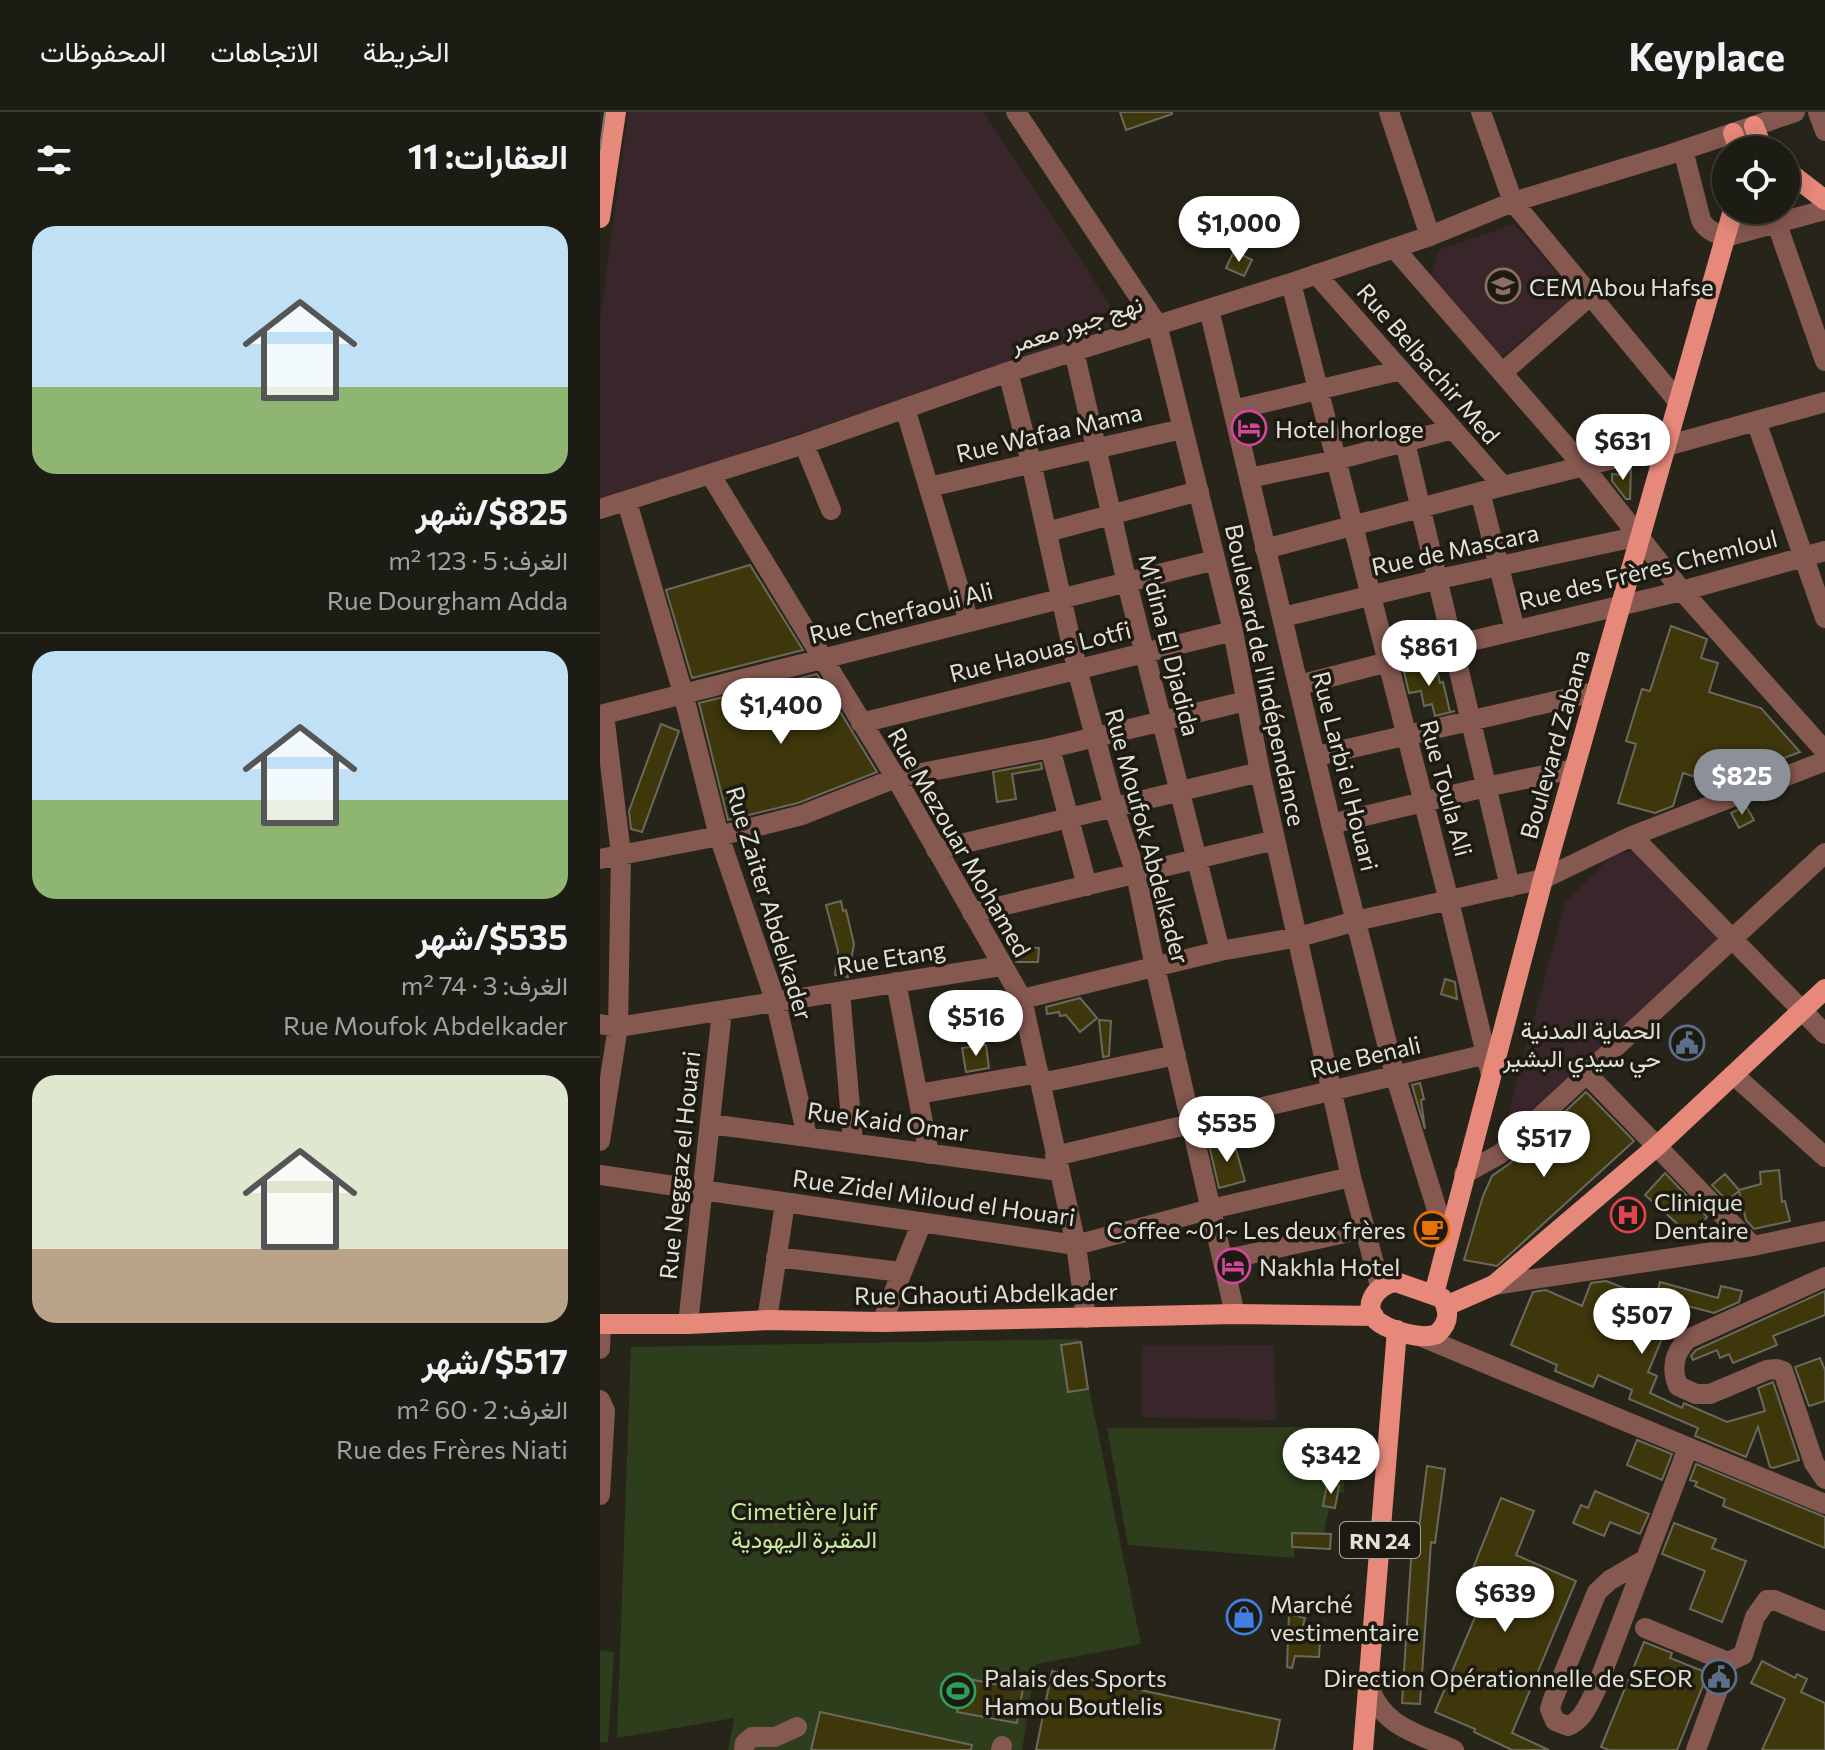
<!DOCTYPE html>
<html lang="ar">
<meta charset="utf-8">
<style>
:root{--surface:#1d1c14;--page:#25251d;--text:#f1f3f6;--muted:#a0a1a0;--line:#3b3a34;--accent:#8c9099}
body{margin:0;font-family:Commissioner,Vazirmatn,sans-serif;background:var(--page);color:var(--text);direction:rtl;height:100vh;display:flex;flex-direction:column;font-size:30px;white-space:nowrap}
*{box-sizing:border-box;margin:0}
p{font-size:26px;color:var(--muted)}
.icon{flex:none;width:44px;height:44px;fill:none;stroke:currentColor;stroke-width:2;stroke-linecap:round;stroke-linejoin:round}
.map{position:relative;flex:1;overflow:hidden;direction:ltr}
.drawer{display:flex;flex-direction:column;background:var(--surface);width:600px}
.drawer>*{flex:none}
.tools{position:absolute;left:1112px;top:24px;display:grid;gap:16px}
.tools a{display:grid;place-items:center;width:88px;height:88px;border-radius:50%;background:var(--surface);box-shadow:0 4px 20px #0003,0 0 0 2px var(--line);font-size:40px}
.price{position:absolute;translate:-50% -68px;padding:0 18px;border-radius:28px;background:#fff;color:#222;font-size:26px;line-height:52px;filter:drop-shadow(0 2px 4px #0008)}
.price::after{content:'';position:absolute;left:50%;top:48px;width:24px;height:18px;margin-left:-12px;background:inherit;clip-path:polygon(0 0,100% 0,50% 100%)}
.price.active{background:var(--accent);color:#fff}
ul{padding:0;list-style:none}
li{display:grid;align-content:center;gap:16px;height:424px;padding:0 32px}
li+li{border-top:2px solid var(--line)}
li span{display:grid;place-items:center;height:248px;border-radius:24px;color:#555}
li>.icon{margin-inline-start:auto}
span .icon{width:144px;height:144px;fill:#fffc;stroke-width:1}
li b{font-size:34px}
h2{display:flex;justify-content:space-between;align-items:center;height:96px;padding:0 32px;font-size:34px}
header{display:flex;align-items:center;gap:48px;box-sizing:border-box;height:112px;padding:0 40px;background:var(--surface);border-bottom:2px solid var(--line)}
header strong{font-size:38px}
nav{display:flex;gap:44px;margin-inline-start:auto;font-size:28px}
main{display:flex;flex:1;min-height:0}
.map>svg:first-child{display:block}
.education{fill:#39262a}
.green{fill:#2e3d1c}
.building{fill:#3e370c;stroke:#6b695c;stroke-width:2}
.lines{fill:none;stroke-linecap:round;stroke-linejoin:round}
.minor{stroke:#855850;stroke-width:20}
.major{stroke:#e6897a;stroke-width:20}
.tram{stroke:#7d7b72;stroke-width:2}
.labels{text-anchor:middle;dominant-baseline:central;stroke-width:7;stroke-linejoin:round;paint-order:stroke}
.shield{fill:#1d1b11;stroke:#a6a59d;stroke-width:2}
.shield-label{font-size:22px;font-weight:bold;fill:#e1e0d9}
.poi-label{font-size:24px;fill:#e1e0d9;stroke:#1d1b11;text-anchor:start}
.street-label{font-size:24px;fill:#e1e0d9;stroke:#1d1b11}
.park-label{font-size:24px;fill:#c7ea9e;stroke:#1d1b11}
</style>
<header>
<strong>Keyplace</strong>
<nav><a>الخريطة</a><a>الاتجاهات</a><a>المحفوظات</a></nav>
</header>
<main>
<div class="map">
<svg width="1225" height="1638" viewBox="0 0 1225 1638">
<rect width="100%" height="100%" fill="#27251a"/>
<path class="education" d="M28,0h356l133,204 -2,10 -515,176v-182z
M914,112l62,71 -75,62 -70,-81 7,-26z
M1036,738l84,88 -203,192 -12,-5 60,-222 47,-48z
M674,1233l2,75 -135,-3 1,-71z"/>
<path class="green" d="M479,1227l62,305 -105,20 -14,86h-294l6,-32 -117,20 14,-391z
M746,1315l-2,66 -12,-1 -10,52 -29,-2 2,16 -167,-13 -21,-117z
M0,1538l14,2 -6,90h-8z"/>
<path class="building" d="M520,0h52v2l-46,16z
M634,139l18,9 -8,16 -18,-8z
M1031,356l-1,31h-4l-14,-18v-7l8,1v-4z
M150,453l53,85 -111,28 -26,-88z
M1071,514l36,13 -6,19 17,5 -9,29 52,16 39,44 -48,18 -1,5 -6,-2 -11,4 -2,6 -7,3 -42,-13 -10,33 -18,7 -37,-10 18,-59 -10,-3 16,-52 8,2z
M836,553l4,18 3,-1 7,30 5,-1 -20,5 -3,-12 -8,2 -3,-15 -12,2 -5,-21z
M217,562l60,98 -79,31 -70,17 -29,-117z
M61,612l18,7 -37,101 -11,-3 -2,-18z
M441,651l1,6 -30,5 4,25 -19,3 -4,-30z
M1146,694l8,14 -15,8 -8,-15z
M241,789l2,10 3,-1 8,34 -6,33 -13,-2 3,-24 -12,-46z
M413,835l26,1 -1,14h-22z
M845,867l10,3 2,17 -16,-5z
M480,886l17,20 -17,14 -14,-17 -6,1 -1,-4 -12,2 -1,-7z
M499,908l12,1 -2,35 -6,1z
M386,933l3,23 -23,4 -4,-24z
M820,971l4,16 -3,1 4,29 -13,-44z
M986,980l48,49 -137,125 -33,-6 19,-64 9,-20 17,-12z
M633,1027l12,42 -26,7 -10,-43z
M1179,1058l3,32 3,-1 5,20 -36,8 -8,-9 -7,-29 -12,10 -15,-16 13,-11 14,16 22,-6 -1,-12z
M1065,1061l42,44 -17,18 -45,-40z
M1006,1169l49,19 5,-18 58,16 3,-12 21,5 -3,11 -25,11 -37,-10 -29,69 9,4 -7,17 32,15 2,-5 43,19 38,-11 -7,-23 15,-6 26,78 -26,8 -3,-1 -12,-40 -12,30 -51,-21 3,-8 -69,-29 3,-9 -34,-15 -5,12 -38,-16 2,-6 -46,-20 22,-53 13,-2 36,16 9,-23z
M1225,1179v24l-52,21 4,9 -44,18 -4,-9 -9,4 -3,-8 -24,10 -2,-4 5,-6z
M481,1230l7,47 -20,3 -7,-47z
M1220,1246l5,12v31l-16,5 -14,-39z
M1037,1328l35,14 -10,26 -35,-15z
M1096,1352l129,53v31l-102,-42 2,-7 -30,-13 2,-4 -7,-2z
M827,1354l18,3 -10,74 -4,-1 -11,162 -18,-1 10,-159 5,1z
M727,1372l12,2 -4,22 -12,-2z
M995,1379l54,23 -9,20 -30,-12 -6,14 -31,-13 8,-18 7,3z
M901,1386l33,13 -18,44 60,26 -64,152 37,17h-37l-38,-18 1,-3 -40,-17 54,-128 -19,-8z
M1074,1411l42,16 -4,9 34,13 -24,61 -32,-13 15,-38 -43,-17z
M692,1421l39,1 -1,15 -38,-2z
M689,1502l16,4 -5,19 20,2 -1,18 -24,-1 -3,12 -5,-1z
M1044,1530l28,11 -2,5 38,15 -31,77h-68l-8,-3z
M1162,1549l33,17 2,-4 10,5 -6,13 24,11v47h-63l23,-51 -34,-16z
M452,1559l228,49 -6,30h-238z
M364,1566l40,8 1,-7 19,3 -7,41 -60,-11z
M220,1600l152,33 -1,5h-160z"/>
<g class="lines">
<path class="minor" d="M416,0l141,212 76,307 27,141 91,405 29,109
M789,0l41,124
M881,0l32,90 164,198
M1218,0l7,19
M1083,38l18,70c5,10 14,13 24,17l100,-27
M1172,98l53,151
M794,136l190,219 98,124 143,160
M716,162l187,212
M691,171l158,618 42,174
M609,197l122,515 64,251 52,167
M474,239l53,232 93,368
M408,260l23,90 46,207 37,139 22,66 19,93 80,347
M902,261l89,-78
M305,296l64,214
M633,298l168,-40
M1156,309l69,197
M805,330l105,445
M204,332l27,66
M110,362l186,304 126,221 54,246 10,73
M649,366l87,-18 117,-31
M329,375l253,-58
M880,380l35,138
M27,390l56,191 36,143 57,167 31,133
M0,397l204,-65 204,-72 283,-89 139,-47 83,-34 158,-48 124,-42
M447,420l152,-41
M665,437l238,-63 163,-40 159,-44
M683,505l156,-38 201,-43
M699,573l155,-40 228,-54 143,-40
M0,603l615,-155
M261,611l372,-92
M450,636l37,138
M717,644l278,-64
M731,712l155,-37 88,-18
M1032,724l193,198
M336,738l324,-78
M0,747l119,-23 83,-21 94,-37 154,-30 196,-47
M372,801l303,-73
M296,870l33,172
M240,880l13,150
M422,887l198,-48 79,-14 57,-16 187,-42 89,-43 193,-75
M0,912l18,3 383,-61
M987,962l166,172
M1134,963l91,82
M441,971l135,-28
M318,982l121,-21
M110,1012l349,47
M0,1029l18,-114 3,-173 -17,-140
M455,1044l432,-102 11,-6
M864,1062l36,-20 325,-301
M0,1063l476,70 135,-36 140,-32
M176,1145l125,15
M623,1148l140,-31
M1225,1165l-137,62c-14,13 -17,30 -10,47l18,8h14l57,-24 10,-1 6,2 31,92 11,16
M894,1173l259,-39 72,-15
M167,1208l18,-117
M282,1210l40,-100
M88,1212l34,-313
M822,1225l403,167
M0,1237l1,-24
M0,1288l5,11 -5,84
M1046,1447l-36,21 -13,12 -44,107 -3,10 5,12 13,5c15,-6 20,-21 27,-34l93,-244
M1045,1516l83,34 15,-7 12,-38 12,-17h7l51,21
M769,1575c15,41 48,46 85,63
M144,1638l1,-7 7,-6h23l22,-10
M401,1638l1,-4
M1096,1638l32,-88"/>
<path class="major" d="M1154,14l9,24
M1133,21l6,17
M1186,58l39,30
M0,106l16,-106
M796,1170l46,16c8,14 7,25 -5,36 -15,6 -43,-2 -57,-11 -21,-14 -4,-39 16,-41z
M834,1182l109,-415 190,-669
M846,1194l48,-21 162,-138 169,-158
M0,1212h88l79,-4 115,2 353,-8 139,2
M763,1638l34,-420"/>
<path class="tram" d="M0,37l5,-37"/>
</g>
<defs>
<g id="school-ring" transform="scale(1.8)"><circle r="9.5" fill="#1d1b11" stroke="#8d6e63" stroke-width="1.5"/><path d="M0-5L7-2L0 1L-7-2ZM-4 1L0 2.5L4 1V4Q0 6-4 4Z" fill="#8d6e63"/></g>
<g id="hotel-ring" transform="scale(1.8)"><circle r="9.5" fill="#1d1b11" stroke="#d1479c" stroke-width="1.5"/><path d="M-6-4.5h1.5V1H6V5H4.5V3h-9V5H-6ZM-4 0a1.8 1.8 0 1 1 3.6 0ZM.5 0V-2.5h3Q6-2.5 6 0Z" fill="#d1479c"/></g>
<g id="civic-ring" transform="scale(1.8)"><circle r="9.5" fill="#1d1b11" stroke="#5c6f8a" stroke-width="1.5"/><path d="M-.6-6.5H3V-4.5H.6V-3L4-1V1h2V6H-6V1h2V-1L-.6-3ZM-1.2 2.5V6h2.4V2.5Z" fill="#5c6f8a"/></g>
<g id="hospital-ring" transform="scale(1.8)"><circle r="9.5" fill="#1d1b11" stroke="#e0444e" stroke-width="1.5"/><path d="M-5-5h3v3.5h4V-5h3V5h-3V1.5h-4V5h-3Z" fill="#e0444e"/></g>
<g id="cafe-ring" transform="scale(1.8)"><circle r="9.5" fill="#1d1b11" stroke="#e8710a" stroke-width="1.5"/><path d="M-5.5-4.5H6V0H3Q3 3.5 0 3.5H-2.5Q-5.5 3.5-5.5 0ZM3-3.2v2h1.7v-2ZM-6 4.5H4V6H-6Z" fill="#e8710a"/></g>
<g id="shop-ring" transform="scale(1.8)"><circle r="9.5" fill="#1d1b11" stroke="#3f7fe0" stroke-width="1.5"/><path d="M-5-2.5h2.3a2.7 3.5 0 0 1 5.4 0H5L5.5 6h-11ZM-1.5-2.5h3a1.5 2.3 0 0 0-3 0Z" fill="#3f7fe0"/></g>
<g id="stadium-ring" transform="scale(1.8)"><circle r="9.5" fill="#1d1b11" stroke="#2e9e5b" stroke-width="1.5"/><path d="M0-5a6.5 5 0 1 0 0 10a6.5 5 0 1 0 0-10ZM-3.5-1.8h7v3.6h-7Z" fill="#2e9e5b"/></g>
</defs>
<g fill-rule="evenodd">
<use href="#school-ring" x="903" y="174"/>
<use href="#hotel-ring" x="649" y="316"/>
<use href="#civic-ring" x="1087" y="931"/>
<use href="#hospital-ring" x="1028" y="1103"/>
<use href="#cafe-ring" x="832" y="1117"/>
<use href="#hotel-ring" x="633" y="1154"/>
<use href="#shop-ring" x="644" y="1505"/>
<use href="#civic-ring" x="1119" y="1565"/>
<use href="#stadium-ring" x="358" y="1579"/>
</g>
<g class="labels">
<rect class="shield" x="740" y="1410" width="80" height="36" rx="6"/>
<g class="shield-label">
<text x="780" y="1428">RN 24</text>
</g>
<g class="poi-label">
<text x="929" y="174">CEM Abou Hafse</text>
<text x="675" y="316">Hotel horloge</text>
<text x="1061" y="917" text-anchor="end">الحماية المدنية<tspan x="1061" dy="28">حي سيدي البشير</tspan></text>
<text x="1054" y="1089">Clinique<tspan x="1054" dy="28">Dentaire</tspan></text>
<text x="806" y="1117" text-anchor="end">Coffee ~01~ Les deux frères</text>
<text x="659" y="1154">Nakhla Hotel</text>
<text x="670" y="1491">Marché<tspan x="670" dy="28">vestimentaire</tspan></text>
<text x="384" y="1565">Palais des Sports<tspan x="384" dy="28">Hamou Boutlelis</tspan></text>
<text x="1093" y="1565" text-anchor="end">Direction Opérationnelle de SEOR</text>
</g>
<g class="street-label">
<text transform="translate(476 211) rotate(-18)">نهج جبور معمر</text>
<text transform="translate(829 251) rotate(49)">Rue Belbachir Med</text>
<text transform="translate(449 320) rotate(-13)">Rue Wafaa Mama</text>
<text transform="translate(855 437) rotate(-12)">Rue de Mascara</text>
<text transform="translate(1048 457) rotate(-14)">Rue des Frères Chemloul</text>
<text transform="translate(301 500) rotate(-14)">Rue Cherfaoui Ali</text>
<text transform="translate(570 533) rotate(76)">M'dina El Djadida</text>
<text transform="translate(440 539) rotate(-14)">Rue Haouas Lotfi</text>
<text transform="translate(666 563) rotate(78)">Boulevard de l'Indépendance</text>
<text transform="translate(954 632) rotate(-74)">Boulevard Zabana</text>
<text transform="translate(746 659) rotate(76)">Rue Larbi el Houari</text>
<text transform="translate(847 676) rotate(75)">Rue Toula Ali</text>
<text transform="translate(548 724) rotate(75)">Rue Moufok Abdelkader</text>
<text transform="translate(360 730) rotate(60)">Rue Mezouar Mohamed</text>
<text transform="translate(170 791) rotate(73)">Rue Zaiter Abdelkader</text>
<text transform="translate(291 845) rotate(-9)">Rue Etang</text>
<text transform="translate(765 944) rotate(-13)">Rue Benali</text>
<text transform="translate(288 1009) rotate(8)">Rue Kaid Omar</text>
<text transform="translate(79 1053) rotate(-84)">Rue Neggaz el Houari</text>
<text transform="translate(334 1085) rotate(8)">Rue Zidel Miloud el Houari</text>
<text transform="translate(386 1181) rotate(-1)">Rue Ghaouti Abdelkader</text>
</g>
<g class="park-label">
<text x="204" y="1398">Cimetière Juif<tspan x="204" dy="28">المقبرة اليهودية</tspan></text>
</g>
</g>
</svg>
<div class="tools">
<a><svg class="icon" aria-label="locate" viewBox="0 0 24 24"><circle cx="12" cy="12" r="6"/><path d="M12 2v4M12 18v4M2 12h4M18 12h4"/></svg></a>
</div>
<b class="price" style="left:639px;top:152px">$1,000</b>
<b class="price" style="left:1023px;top:370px">$631</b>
<b class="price" style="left:829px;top:576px">$861</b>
<b class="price" style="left:181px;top:634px">$1,400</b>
<b class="price active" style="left:1142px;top:705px">$825</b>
<b class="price" style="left:376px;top:946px">$516</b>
<b class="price" style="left:627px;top:1052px">$535</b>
<b class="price" style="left:944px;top:1067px">$517</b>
<b class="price" style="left:1042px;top:1244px">$507</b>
<b class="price" style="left:731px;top:1384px">$342</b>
<b class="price" style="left:905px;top:1522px">$639</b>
</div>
<section class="drawer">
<h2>العقارات: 11<svg class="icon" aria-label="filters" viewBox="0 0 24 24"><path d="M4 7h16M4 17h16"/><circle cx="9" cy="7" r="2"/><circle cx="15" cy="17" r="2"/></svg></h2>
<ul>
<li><span style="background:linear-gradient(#bfe0f5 65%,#8fb573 0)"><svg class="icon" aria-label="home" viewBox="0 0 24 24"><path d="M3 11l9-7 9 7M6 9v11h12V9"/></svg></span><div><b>$825/شهر</b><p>الغرف: 5 · 123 m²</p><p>Rue Dourgham Adda</p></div></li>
<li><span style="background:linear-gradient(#bfe0f5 60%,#8fb573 0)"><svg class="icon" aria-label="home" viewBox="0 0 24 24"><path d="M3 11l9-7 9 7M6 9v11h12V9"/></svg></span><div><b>$535/شهر</b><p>الغرف: 3 · 74 m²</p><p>Rue Moufok Abdelkader</p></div></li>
<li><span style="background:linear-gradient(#dfe7d0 70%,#b9a48a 0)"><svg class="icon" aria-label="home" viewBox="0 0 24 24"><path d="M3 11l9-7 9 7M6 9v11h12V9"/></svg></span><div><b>$517/شهر</b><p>الغرف: 2 · 60 m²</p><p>Rue des Frères Niati</p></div></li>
</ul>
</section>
</main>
